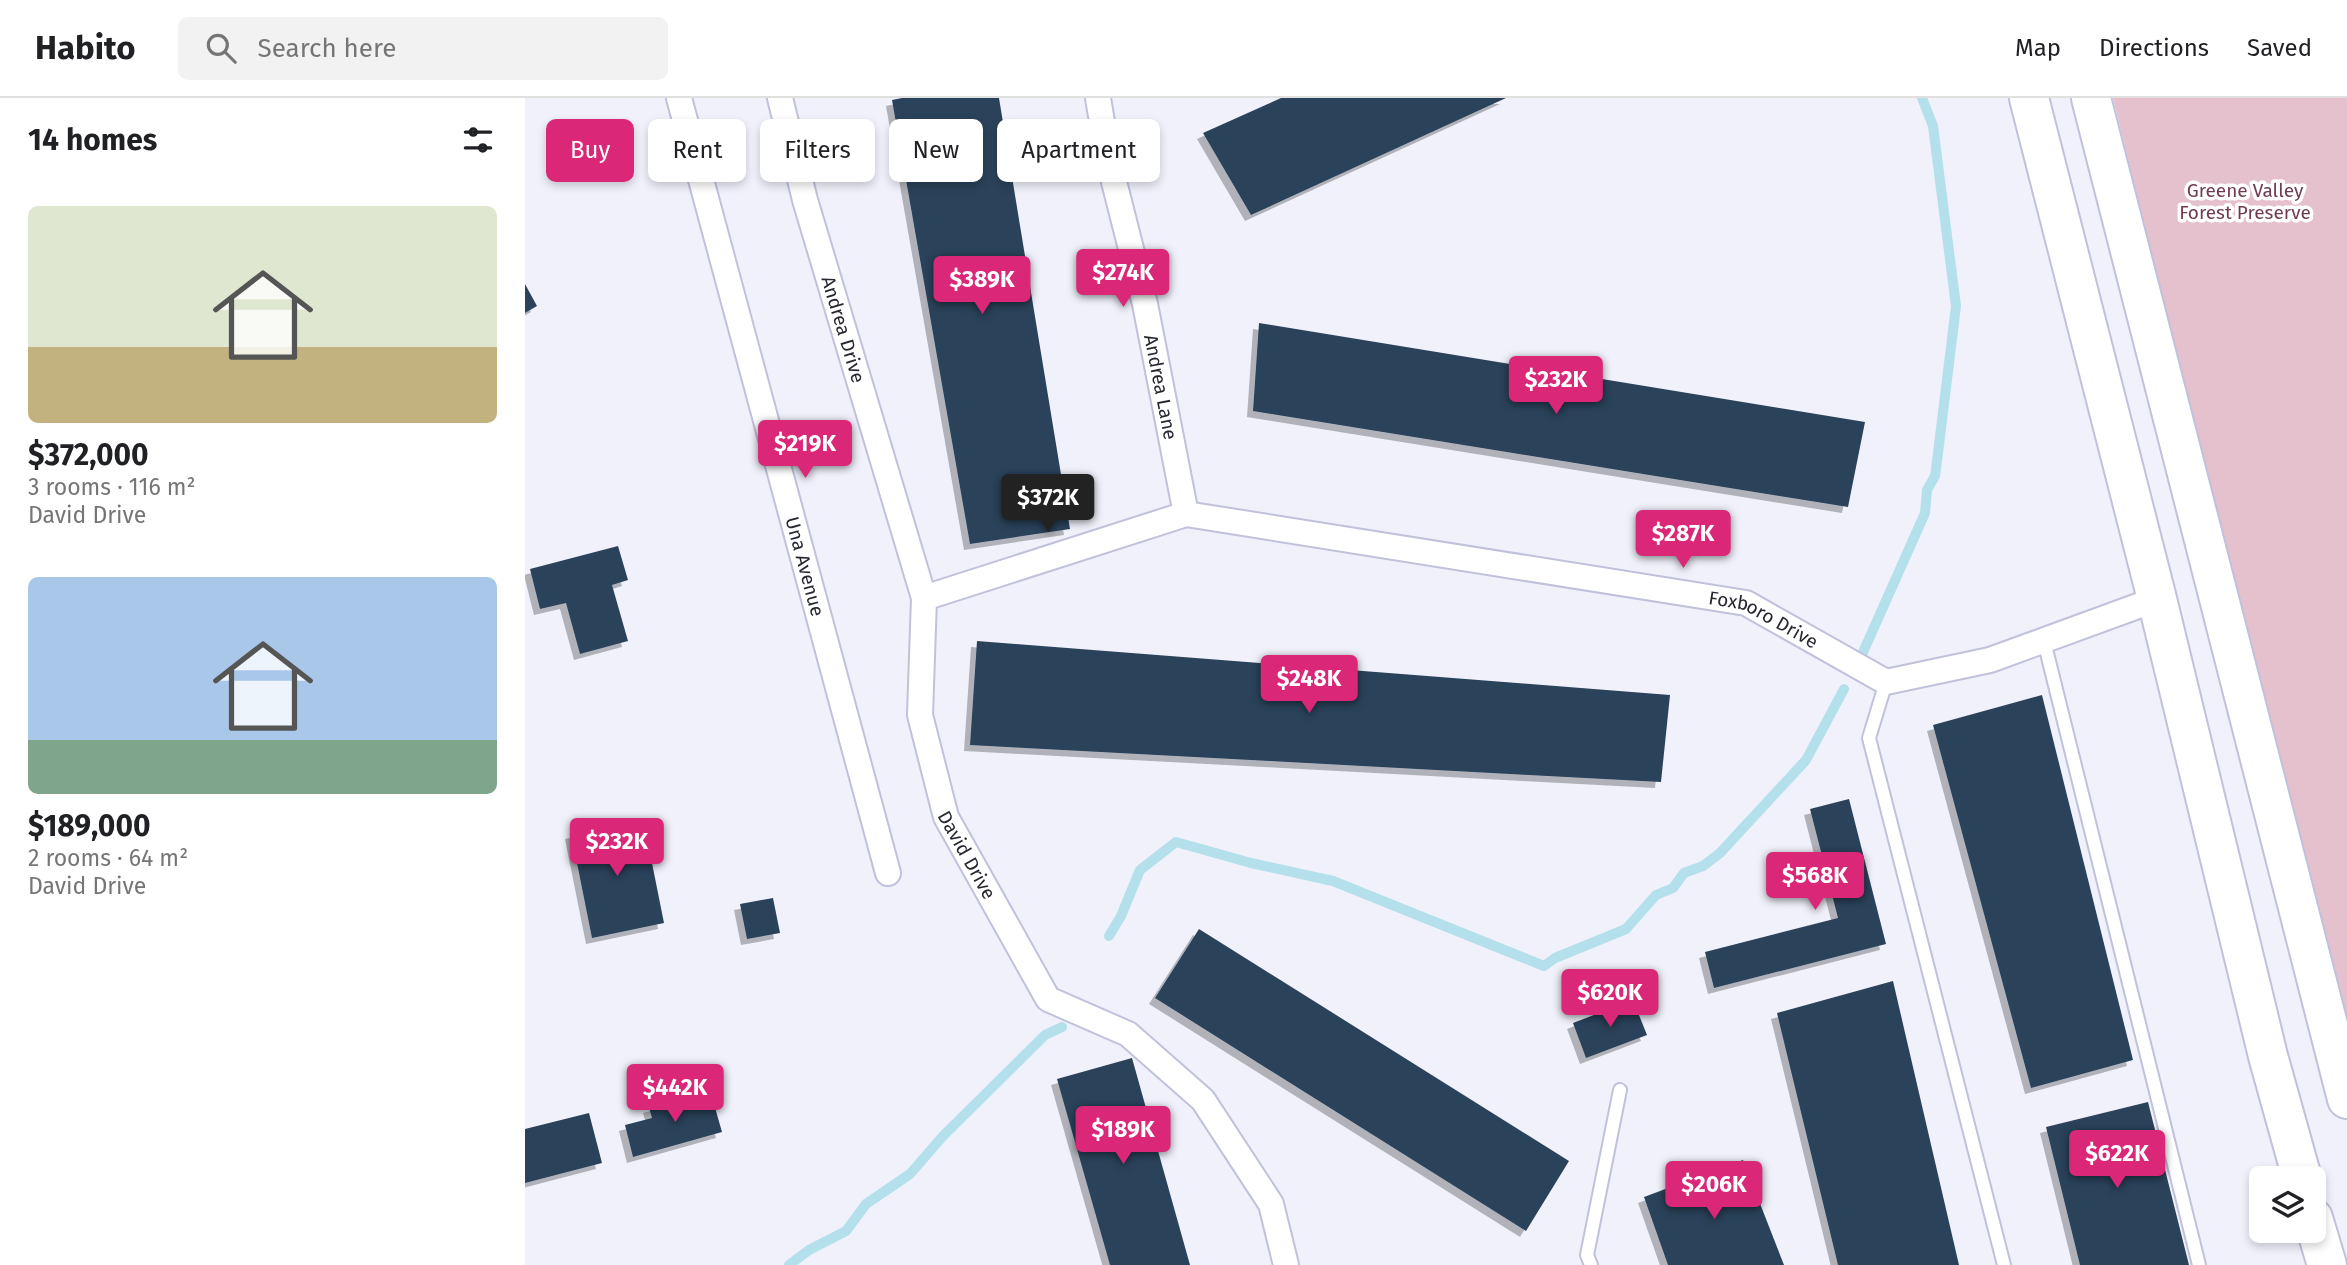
<!DOCTYPE html>
<meta charset="utf-8">
<style>
:root{--surface:#fff;--page:#f2f2f2;--text:#202124;--muted:#757577;--line:#e0e0e0;--accent:#db2777}
body{margin:0;font-family:"Fira Sans",sans-serif;background:var(--page);color:var(--text);height:100vh;display:flex;flex-direction:column;font-size:26px;white-space:nowrap}
*{box-sizing:border-box;margin:0}
p{font-size:23px;color:var(--muted)}
.icon{flex:none;width:38px;height:38px;fill:none;stroke:currentColor;stroke-width:2;stroke-linecap:round;stroke-linejoin:round}
.map{position:relative;flex:1;overflow:hidden}
.details{display:flex;flex-direction:column;background:var(--surface);width:525px}
.details>*{flex:none}
.hud{position:absolute;left:21px;top:21px;width:665px;height:63px;display:flex;gap:14px}
.tools{position:absolute;left:1724px;top:1068px;display:grid;gap:14px}
.tools a{display:grid;place-items:center;width:77px;height:77px;border-radius:10px;background:var(--surface);box-shadow:0 4px 10px #0003;font-size:35px}
.price{position:absolute;translate:-50% -60px;padding:0 16px;border-radius:7px;background:var(--accent);color:#fff;font-size:23px;line-height:46px;filter:drop-shadow(0 2px 4px #0008)}
.price::after{content:'';position:absolute;left:50%;top:42px;width:21px;height:16px;margin-left:-10px;background:inherit;clip-path:polygon(0 0,100% 0,50% 100%)}
.price.current{background:#222;color:#fff}
ul{padding:0;list-style:none}
li{display:grid;align-content:center;gap:14px;height:371px;padding:0 28px}
li span{display:grid;place-items:center;height:217px;border-radius:10px;color:#555}
li>.icon{margin-inline-start:auto}
span .icon{width:126px;height:126px;fill:#fffc;stroke-width:1}
li b{font-size:30px}
h2{display:flex;justify-content:space-between;align-items:center;height:84px;padding:0 28px;font-size:30px}
.chip{padding:0 24px;border-radius:10px;background:var(--surface);box-shadow:0 4px 10px #0003;font-size:24px;line-height:63px}
.chip.current{background:var(--accent);color:#fff}
header{display:flex;align-items:center;gap:42px;box-sizing:border-box;height:98px;padding:0 35px;background:var(--surface);border-bottom:2px solid var(--line)}
header strong{font-size:33px}
nav{display:flex;gap:38px;margin-inline-start:auto;font-size:24px}
.search{width:490px;height:63px;background:var(--page);display:flex;align-items:center;gap:18px;box-sizing:border-box;padding:0 24px;border-radius:10px;color:var(--muted);font-size:26px}
main{display:flex;flex:1;min-height:0}
.map>svg:first-child{display:block}
.green{fill:#e5c1ce}
.lines{fill:none;stroke-linecap:round;stroke-linejoin:round}
.stream{stroke:#b3e0ea;stroke-width:10}
.building{fill:#2c435a;filter:url(#shadow)}
.service-casing{stroke:#c0c1db;stroke-width:16}
.minor-casing{stroke:#c0c1db;stroke-width:28}
.primary-casing{stroke:#c0c1db;stroke-width:42}
.service{stroke:#fff;stroke-width:12}
.minor{stroke:#fff;stroke-width:24}
.primary{stroke:#fff;stroke-width:38}
.labels{text-anchor:middle;dominant-baseline:central;stroke-width:7;stroke-linejoin:round;paint-order:stroke}
.park-label{font-size:19px;fill:#703b52;stroke:#fff}
.street-label{font-size:19px;fill:#25262f;stroke:#fff}
</style>
<header>
<strong>Habito</strong>
<div class="search"><svg class="icon" aria-label="search" viewBox="0 0 24 24"><circle cx="10" cy="10" r="6"/><path d="M15 15l6 6"/></svg>Search here</div>
<nav><a>Map</a><a>Directions</a><a>Saved</a></nav>
</header>
<main>
<section class="details">
<h2>14 homes<svg class="icon" aria-label="filters" viewBox="0 0 24 24"><path d="M4 7h16M4 17h16"/><circle cx="9" cy="7" r="2"/><circle cx="15" cy="17" r="2"/></svg></h2>
<ul>
<li><span style="background:linear-gradient(#dfe7d0 65%,#c2b280 0)"><svg class="icon" aria-label="home" viewBox="0 0 24 24"><path d="M3 11l9-7 9 7M6 9v11h12V9"/></svg></span><div><b>$372,000</b><p>3 rooms · 116 m²</p><p>David Drive</p></div></li>
<li><span style="background:linear-gradient(#a9c7e8 75%,#7fa58c 0)"><svg class="icon" aria-label="home" viewBox="0 0 24 24"><path d="M3 11l9-7 9 7M6 9v11h12V9"/></svg></span><div><b>$189,000</b><p>2 rooms · 64 m²</p><p>David Drive</p></div></li>
</ul>
</section>
<div class="map">
<svg width="1822" height="1167" viewBox="0 0 1822 1167">
<defs>
<filter id="shadow"><feDropShadow dx="-6" dy="6" stdDeviation="0" flood-color="#0004"/></filter>
</defs>
<rect width="100%" height="100%" fill="#f1f1fc"/>
<path class="green" d="M1588,0h234v944z"/>
<g class="lines">
<path class="stream" d="M1335,561l65,-146 2,-23 8,-14 3,-23 18,-147 -23,-180 -11,-28
M584,838l12,-20 19,-46 36,-28 75,21 82,18 211,85 11,-8 71,-29 30,-34 17,-7 11,-15 19,-7 17,-13 86,-93 38,-71
M264,1167l20,-15 37,-19 20,-27 44,-30 33,-38 102,-101 17,-8"/>
</g>
<path class="building" d="M377,0h97l71,431 -100,15 -78,-444z
M756,0h225l-255,117 -48,-82z
M0,186l12,22 -12,7z
M734,225l606,99 -17,85 -595,-96z
M93,448l10,34 -16,5 16,56 -48,13 -14,-51 -26,6 -10,-40z
M452,543l693,54 -9,87 -691,-37z
M1517,597l91,365 -102,28 -98,-363z
M1324,701l37,145 -172,44 -9,-36 133,-34 -28,-109z
M118,720l21,105 -72,15 -21,-105z
M248,800l7,35 -33,6 -7,-35z
M674,831l370,232 -43,70 -371,-233z
M1368,883l66,284h-121l-61,-252z
M1108,902l14,35 -61,23 -13,-35z
M607,960l58,207h-80l-53,-186z
M185,992l12,42 -89,25 -8,-32 27,-7 -3,-11z
M1623,1004l41,163h-109l-34,-138z
M64,1015l13,50 -77,20v-54z
M1218,1062l41,105h-116l-24,-68z"/>
<g class="lines">
<g class="service-casing">
<path id="service" d="M1519,543l155,624
M1361,584l-17,56 135,527
M1066,1167l-4,-10 33,-165"/>
</g>
<g class="minor-casing">
<g id="minor">
<path id="s1" d="M154,0l209,775"/>
<path id="s2" d="M255,0l25,102 119,398 -4,117 26,102 102,182 80,35 75,66 68,104 15,61"/>
<path id="s3" d="M573,0l10,60 37,146 41,210"/>
<path id="s4" d="M399,500l262,-84 560,89 140,79 104,-22 167,-61"/>
</g>
</g>
<g class="primary-casing">
<path id="primary" d="M1504,0l128,501 111,457 34,122
M1566,0l256,1001
M1788,1120l14,47"/>
</g>
<use href="#service" class="service"/>
<use href="#minor" class="minor"/>
<use href="#primary" class="primary"/>
</g>
<g class="labels">
<g class="park-label">
<text x="1720" y="92">Greene Valley<tspan x="1720" dy="22">Forest Preserve</tspan></text>
</g>
<g class="street-label">
<text stroke="none"><textPath href="#s2" startOffset="240">Andrea Drive</textPath></text>
<text stroke="none"><textPath href="#s3" startOffset="296">Andrea Lane</textPath></text>
<text stroke="none"><textPath href="#s1" startOffset="485">Una Avenue</textPath></text>
<text stroke="none"><textPath href="#s4" startOffset="864">Foxboro Drive</textPath></text>
<text stroke="none"><textPath href="#s2" startOffset="786">David Drive</textPath></text>
</g>
</g>
</svg>
<div class="tools">
<a><svg class="icon" aria-label="layers" viewBox="0 0 24 24"><path d="M12 4l9 5-9 5-9-5zM3 14l9 5 9-5"/></svg></a>
</div>
<b class="price" style="left:598px;top:211px">$274K</b>
<b class="price" style="left:457px;top:218px">$389K</b>
<b class="price" style="left:1031px;top:318px">$232K</b>
<b class="price" style="left:280px;top:382px">$219K</b>
<b class="price current" style="left:523px;top:436px">$372K</b>
<b class="price" style="left:1158px;top:472px">$287K</b>
<b class="price" style="left:784px;top:617px">$248K</b>
<b class="price" style="left:92px;top:780px">$232K</b>
<b class="price" style="left:1290px;top:814px">$568K</b>
<b class="price" style="left:1085px;top:931px">$620K</b>
<b class="price" style="left:150px;top:1026px">$442K</b>
<b class="price" style="left:598px;top:1068px">$189K</b>
<b class="price" style="left:1592px;top:1092px">$622K</b>
<b class="price" style="left:1189px;top:1123px">$206K</b>
<div class="hud">
<a class="chip current">Buy</a>
<a class="chip">Rent</a>
<a class="chip">Filters</a>
<a class="chip">New</a>
<a class="chip">Apartment</a>
</div>
</div>
</main>
